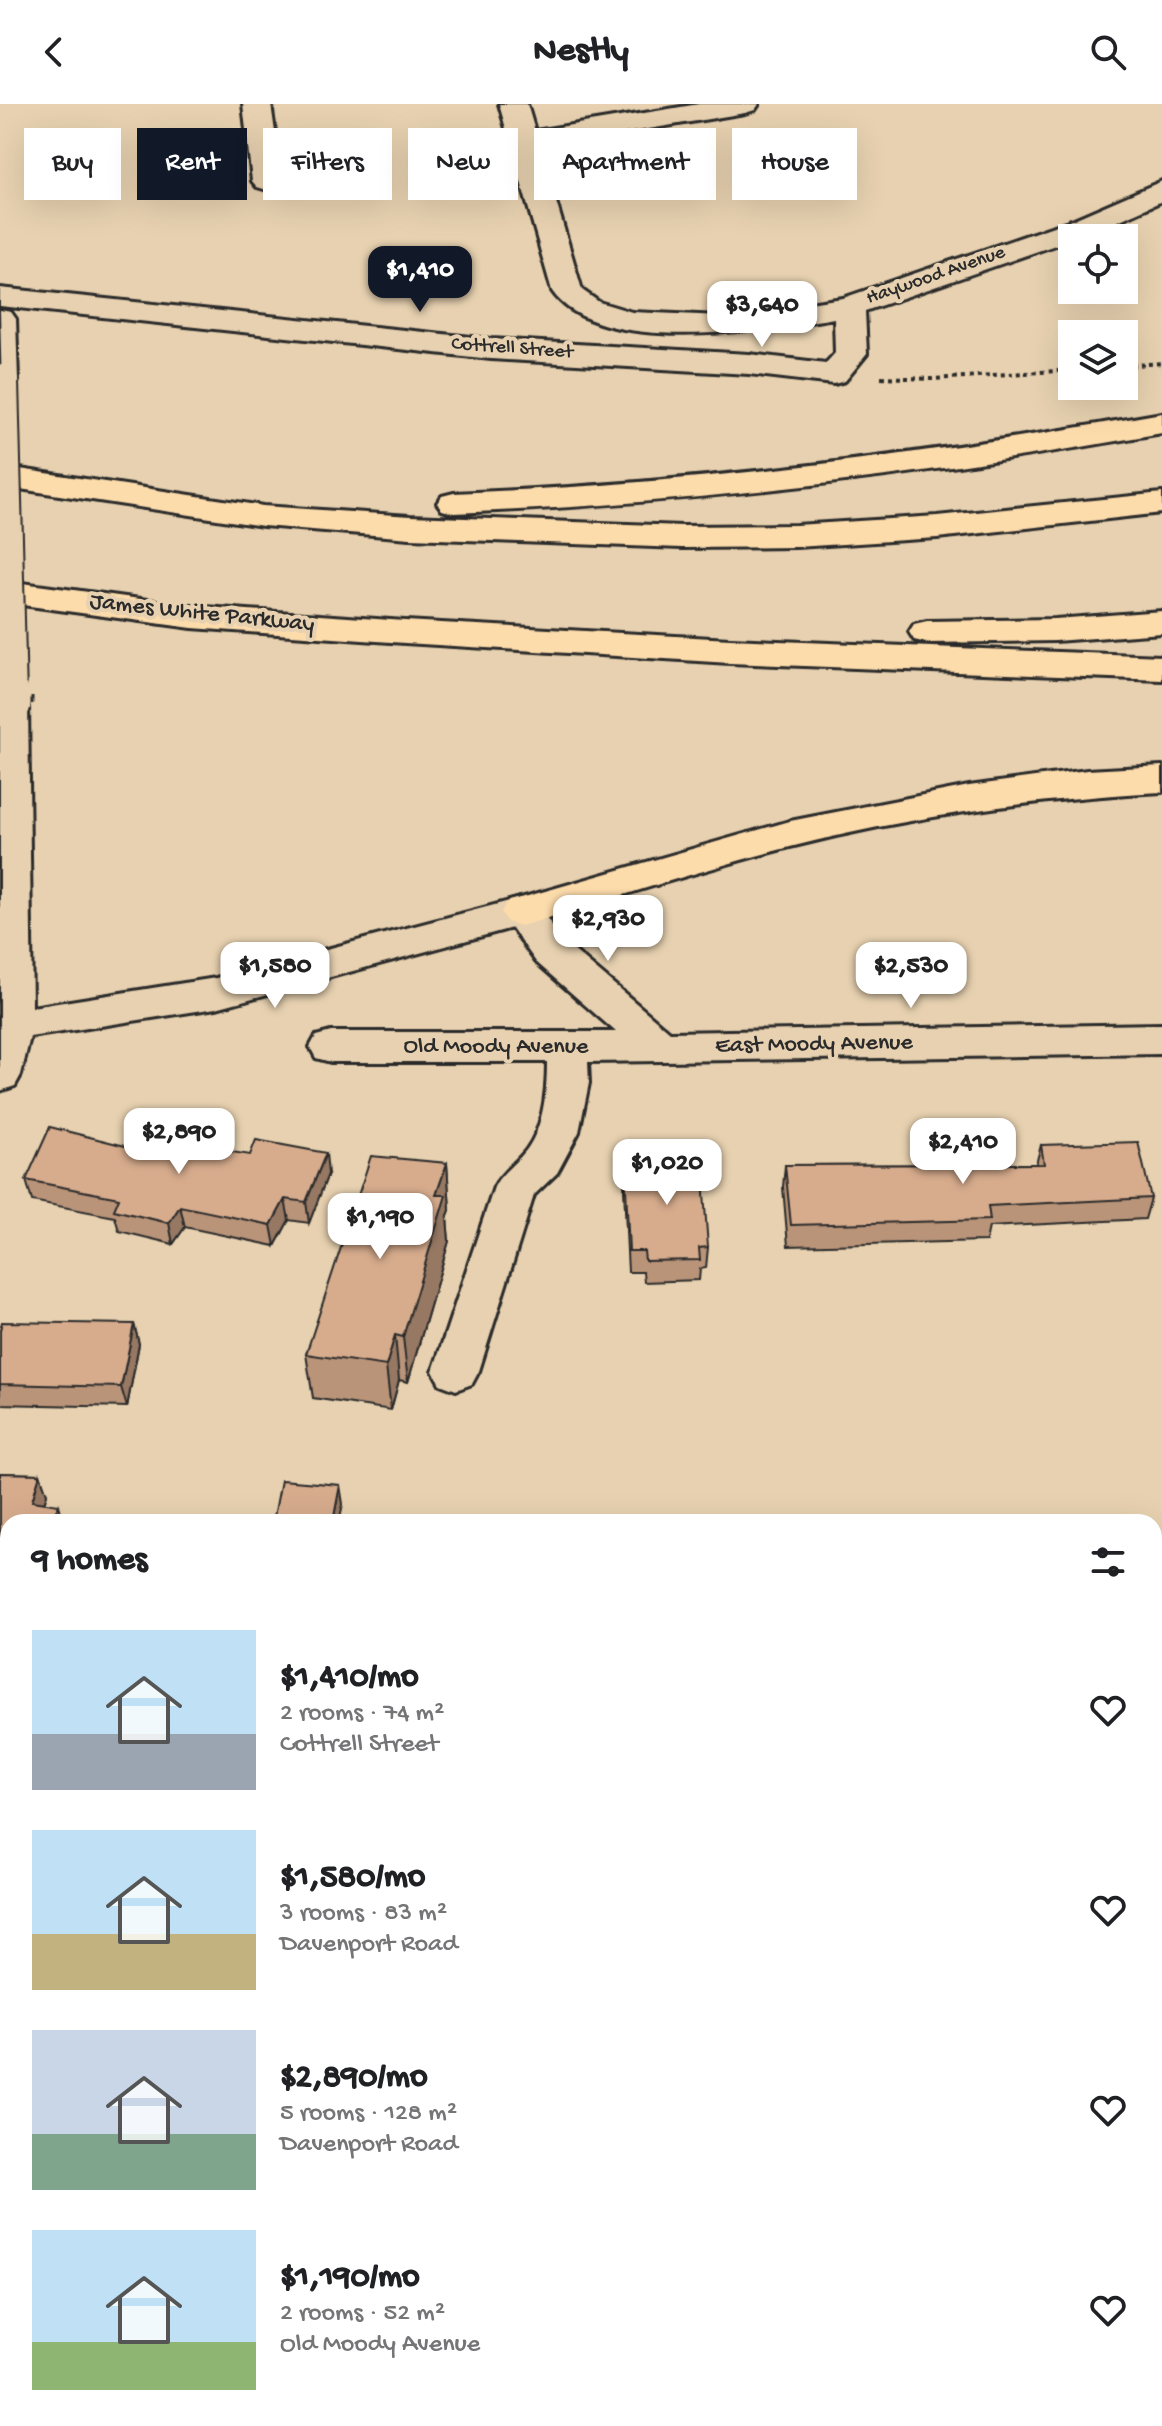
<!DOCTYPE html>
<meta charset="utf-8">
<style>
:root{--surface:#fff;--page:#f2f2f2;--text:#202124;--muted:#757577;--accent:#111827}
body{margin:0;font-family:"Gochi Hand",sans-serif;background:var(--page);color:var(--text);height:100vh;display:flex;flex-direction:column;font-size:30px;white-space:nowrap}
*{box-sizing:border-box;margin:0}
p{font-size:26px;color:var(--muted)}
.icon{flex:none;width:44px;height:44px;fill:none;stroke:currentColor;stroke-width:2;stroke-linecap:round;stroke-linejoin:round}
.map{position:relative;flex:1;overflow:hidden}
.drawer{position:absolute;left:0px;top:1410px;width:1162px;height:912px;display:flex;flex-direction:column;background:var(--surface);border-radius:24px 24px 0 0;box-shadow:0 8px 32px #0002}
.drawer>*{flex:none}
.top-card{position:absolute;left:24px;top:24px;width:1114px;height:72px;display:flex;gap:16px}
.fabs{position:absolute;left:1058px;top:120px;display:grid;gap:16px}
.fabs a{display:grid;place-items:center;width:80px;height:80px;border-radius:0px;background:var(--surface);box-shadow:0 8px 32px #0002;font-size:40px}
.price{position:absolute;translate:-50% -68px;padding:0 18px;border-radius:16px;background:#fff;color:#222;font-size:26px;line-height:52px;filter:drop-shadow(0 2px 4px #0008)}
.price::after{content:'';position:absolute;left:50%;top:48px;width:24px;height:18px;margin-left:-12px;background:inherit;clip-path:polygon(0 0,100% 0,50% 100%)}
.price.on{background:var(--accent);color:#fff}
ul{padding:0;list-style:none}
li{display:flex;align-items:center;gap:24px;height:200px;padding:0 32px}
li span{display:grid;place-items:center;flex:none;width:224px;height:160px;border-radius:0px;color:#555}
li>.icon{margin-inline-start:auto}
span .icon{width:96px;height:96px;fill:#fffc;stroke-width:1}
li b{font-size:34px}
h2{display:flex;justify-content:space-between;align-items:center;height:96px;padding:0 32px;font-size:34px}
.chip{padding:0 28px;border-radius:0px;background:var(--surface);box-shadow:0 8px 32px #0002;font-size:28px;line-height:72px}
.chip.on{background:var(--accent);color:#fff}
header{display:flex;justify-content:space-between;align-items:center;height:104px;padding:0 32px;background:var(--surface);font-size:36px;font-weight:800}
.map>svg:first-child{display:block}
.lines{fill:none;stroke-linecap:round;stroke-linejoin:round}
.minor-casing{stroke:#2b2b2b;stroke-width:6}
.highway-casing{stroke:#2b2b2b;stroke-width:6}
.path{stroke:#2b2b2b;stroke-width:4;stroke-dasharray:4 4;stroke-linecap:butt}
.minor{fill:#e7d1b0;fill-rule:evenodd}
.highway{fill:#fddcac;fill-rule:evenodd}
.minor-bridge-far1-casing{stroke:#2b2b2b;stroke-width:36;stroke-linecap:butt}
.minor-bridge-casing{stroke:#2b2b2b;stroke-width:47;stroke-linecap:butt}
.minor-bridge-far1{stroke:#e7d1b0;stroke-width:32}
.minor-bridge{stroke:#e7d1b0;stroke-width:41}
.wall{fill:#b99479;stroke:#2b2b2b;stroke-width:2}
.shaded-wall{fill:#967863;stroke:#2b2b2b;stroke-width:2}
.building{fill:#d7ac8d;stroke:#2b2b2b;stroke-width:2}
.labels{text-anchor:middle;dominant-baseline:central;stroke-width:8;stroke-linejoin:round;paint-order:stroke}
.far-street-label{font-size:20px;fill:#2b2b2b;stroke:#e7d1b0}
.street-label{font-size:24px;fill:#2b2b2b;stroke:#e7d1b0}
</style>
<header><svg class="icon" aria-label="back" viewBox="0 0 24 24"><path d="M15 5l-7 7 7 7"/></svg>Nestly<svg class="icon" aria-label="search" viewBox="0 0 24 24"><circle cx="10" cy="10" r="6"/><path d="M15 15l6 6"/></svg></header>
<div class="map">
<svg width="1162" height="2322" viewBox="0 0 1162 2322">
<rect width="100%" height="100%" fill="#e7d1b0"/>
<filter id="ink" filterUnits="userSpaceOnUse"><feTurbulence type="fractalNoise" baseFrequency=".0125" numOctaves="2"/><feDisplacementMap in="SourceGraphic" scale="16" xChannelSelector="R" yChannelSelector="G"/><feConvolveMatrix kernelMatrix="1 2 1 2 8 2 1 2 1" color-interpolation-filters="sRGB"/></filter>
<g filter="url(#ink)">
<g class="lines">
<g class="minor-casing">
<path id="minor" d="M243,0h28l11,77 -5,6 -10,3 -10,-3 -5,-6z
M499,0h28l8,27 164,-27h60l-4,6 -10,3 -205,34 42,143 17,12 33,10 89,4 122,-18 231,-79 88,-38v20l-66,30 -231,80 2,43 -22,27 -11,3 -85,-10 -258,-15 -491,-53v-18l491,51 258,15 77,9 9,-10 -1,-35c-69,12 -237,39 -282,-27z
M0,206l11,2 5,7 2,62 -5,7 -11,3z
M10,588l13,3 5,9 4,303 184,-29 305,-80 14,4 29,40 106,90 492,-8v30l-574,8 1,21 -10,49 -22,41 -23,22 -55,176 -7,13 -16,6 -16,-6 -7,-13 61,-184c8,-16 23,-24 33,-38 17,-23 20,-60 20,-87h-216l-15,-4 -6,-11 6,-11 15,-4h285l-80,-70 -24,-34 -296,80 -186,29 -9,38 -6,11 -15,5v-396z
M0,1679h8v48h-8z
M1154,1796l8,1v50l-8,-1z"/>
</g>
<g class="highway-casing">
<path id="highway" d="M1162,309v20c-235,42 -469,71 -708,80l-12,-3 -5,-7 5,-7 12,-3c238,-9 473,-38 708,-80z
M0,362l263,40 147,10 272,10 114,-1 141,-9 225,-23v20l-225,25 -141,9 -114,1 -272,-10 -147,-12 -263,-40z
M0,476l192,26 213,15 325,18 432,17v24l-432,-17 -325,-20 -213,-15 -192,-26z
M1162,507v22l-107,8 -128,2 -13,-3 -5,-8 5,-8 13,-3 128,-2z
M1162,662v26c-122,6 -254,25 -372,55 -91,23 -180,53 -269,79l-14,-4 -6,-10 6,-10 283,-81 179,-35 118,-16z"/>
</g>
<path class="path" d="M1124,262l38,-3
M881,273l51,2 140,-9"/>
<use href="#minor" class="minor"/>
<use href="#highway" class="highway"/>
<g class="minor-bridge-far1-casing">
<path id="minor-bridge-far1" d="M2,277l8,317"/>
</g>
<g class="minor-bridge-casing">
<path id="minor-bridge" d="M10,592v8"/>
</g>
<use href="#minor-bridge-far1" class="minor-bridge-far1"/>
<use href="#minor-bridge" class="minor-bridge"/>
</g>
<path class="wall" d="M1041,1041l110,53 -6,21 -156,8 -3,14 -198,5 -5,-59 2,-22 251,-1z
M141,1046l187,24 -19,49 -20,-3 -14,26 -90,-19 -12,17 -54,-13 -4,-14 -83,-16 -6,-21z
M644,1049l64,94 -2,21 -6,1 -1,11 -55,2 -1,-10h-15l-4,-83 1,-22h19z
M447,1059l3,47 -3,8 2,23 -41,141 -9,-2 -8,30 -78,-12 -7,-44z
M134,1220l5,20 -12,63 -127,-3v-74z
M0,1369l40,1 7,20 -3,9 -36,19v49l-8,-1z
M0,1524h8v86l-8,-1z"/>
<path class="shaded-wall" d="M326,1049l2,21 -19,49 -3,-21z
M447,1059l3,47 -3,8 2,23 -41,141 -5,-45 33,-142z
M285,1095l4,21 -14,26 -4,-21z
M180,1102l5,21 -12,17 -4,-21z
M134,1220l5,20 -12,63 -6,-20z
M395,1231l4,45 -8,30 -5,-44z
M40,1370l7,20 -9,27 -6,-20z
M340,1381l3,19 -4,18h-6z
M59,1401l5,17h-12z"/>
<path class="building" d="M50,1023l91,23 5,-12 104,17 6,-15 70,13 -20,49 -21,-3 -14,26 -91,-19 -11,17 -55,-13 5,-12 -93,-18z
M1138,1038l13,56 -163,8 2,14 -199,5 -6,-60 259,-1 -3,-19z
M701,1048l7,95 -9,1 1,12 -55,1 -1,-10h-15l-4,-84h21l-2,-14z
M371,1052l76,7 -11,32h10l-43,142 -8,-2 -9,31 -80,-12z
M2,1218l132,2 -13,63 -121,-3v-54z
M0,1369l40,1 -8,27 27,4 -7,17h-44v31l-8,-1z
M281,1376l59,5 -7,37h-60z
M0,1524h8v69l-8,-1z
M0,2300h8v14h131l78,8h-217z"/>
</g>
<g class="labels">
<g class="far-street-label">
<text transform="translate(936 172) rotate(-19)">Haywood Avenue</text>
<text transform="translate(512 245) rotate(4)">Cottrell Street</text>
</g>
<g class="street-label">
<text transform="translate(202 510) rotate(6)">James White Parkway</text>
<text transform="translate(814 941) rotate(-1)">East Moody Avenue</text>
<text x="496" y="943">Old Moody Avenue</text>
</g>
</g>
</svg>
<div class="fabs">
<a><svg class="icon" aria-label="locate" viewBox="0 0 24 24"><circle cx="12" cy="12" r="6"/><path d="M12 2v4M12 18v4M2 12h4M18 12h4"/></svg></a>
<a><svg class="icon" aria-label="layers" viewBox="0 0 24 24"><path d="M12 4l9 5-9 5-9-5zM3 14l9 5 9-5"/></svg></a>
</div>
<b class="price on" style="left:420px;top:210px">$1,410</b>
<b class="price" style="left:762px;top:245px">$3,640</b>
<b class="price" style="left:608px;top:859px">$2,930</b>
<b class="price" style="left:275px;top:906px">$1,580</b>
<b class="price" style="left:911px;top:906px">$2,530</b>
<b class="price" style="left:179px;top:1072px">$2,890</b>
<b class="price" style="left:963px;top:1082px">$2,410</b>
<b class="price" style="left:667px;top:1103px">$1,020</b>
<b class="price" style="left:380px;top:1157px">$1,190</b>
<div class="top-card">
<a class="chip">Buy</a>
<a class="chip on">Rent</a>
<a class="chip">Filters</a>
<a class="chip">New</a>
<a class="chip">Apartment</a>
<a class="chip">House</a>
</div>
<section class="drawer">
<h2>9 homes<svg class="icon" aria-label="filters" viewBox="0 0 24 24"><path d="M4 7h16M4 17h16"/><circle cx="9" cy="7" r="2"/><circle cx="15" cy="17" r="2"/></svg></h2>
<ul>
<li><span style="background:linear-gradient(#bfe0f5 65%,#9aa5b1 0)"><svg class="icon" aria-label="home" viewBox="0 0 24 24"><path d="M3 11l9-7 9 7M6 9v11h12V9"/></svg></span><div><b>$1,410/mo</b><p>2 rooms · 74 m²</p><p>Cottrell Street</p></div><svg class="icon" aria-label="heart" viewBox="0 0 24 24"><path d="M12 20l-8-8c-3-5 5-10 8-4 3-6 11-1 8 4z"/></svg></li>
<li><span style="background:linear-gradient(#bfe0f5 65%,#c2b280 0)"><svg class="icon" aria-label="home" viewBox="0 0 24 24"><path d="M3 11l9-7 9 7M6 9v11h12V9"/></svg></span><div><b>$1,580/mo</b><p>3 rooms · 83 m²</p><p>Davenport Road</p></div><svg class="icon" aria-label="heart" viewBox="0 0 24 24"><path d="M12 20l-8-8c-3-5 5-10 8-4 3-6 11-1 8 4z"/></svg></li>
<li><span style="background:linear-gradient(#c9d6e8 65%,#7fa58c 0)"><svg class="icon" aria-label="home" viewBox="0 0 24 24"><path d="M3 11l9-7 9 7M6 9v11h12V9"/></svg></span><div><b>$2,890/mo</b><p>5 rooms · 128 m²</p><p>Davenport Road</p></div><svg class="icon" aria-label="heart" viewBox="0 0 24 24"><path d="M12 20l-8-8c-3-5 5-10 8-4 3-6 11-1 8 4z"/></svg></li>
<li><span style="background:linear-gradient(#bfe0f5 70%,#8fb573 0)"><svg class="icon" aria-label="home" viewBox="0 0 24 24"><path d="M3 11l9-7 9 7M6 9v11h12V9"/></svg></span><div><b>$1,190/mo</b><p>2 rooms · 52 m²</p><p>Old Moody Avenue</p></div><svg class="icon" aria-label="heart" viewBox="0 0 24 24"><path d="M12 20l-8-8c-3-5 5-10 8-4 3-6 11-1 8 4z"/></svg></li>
</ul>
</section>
</div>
